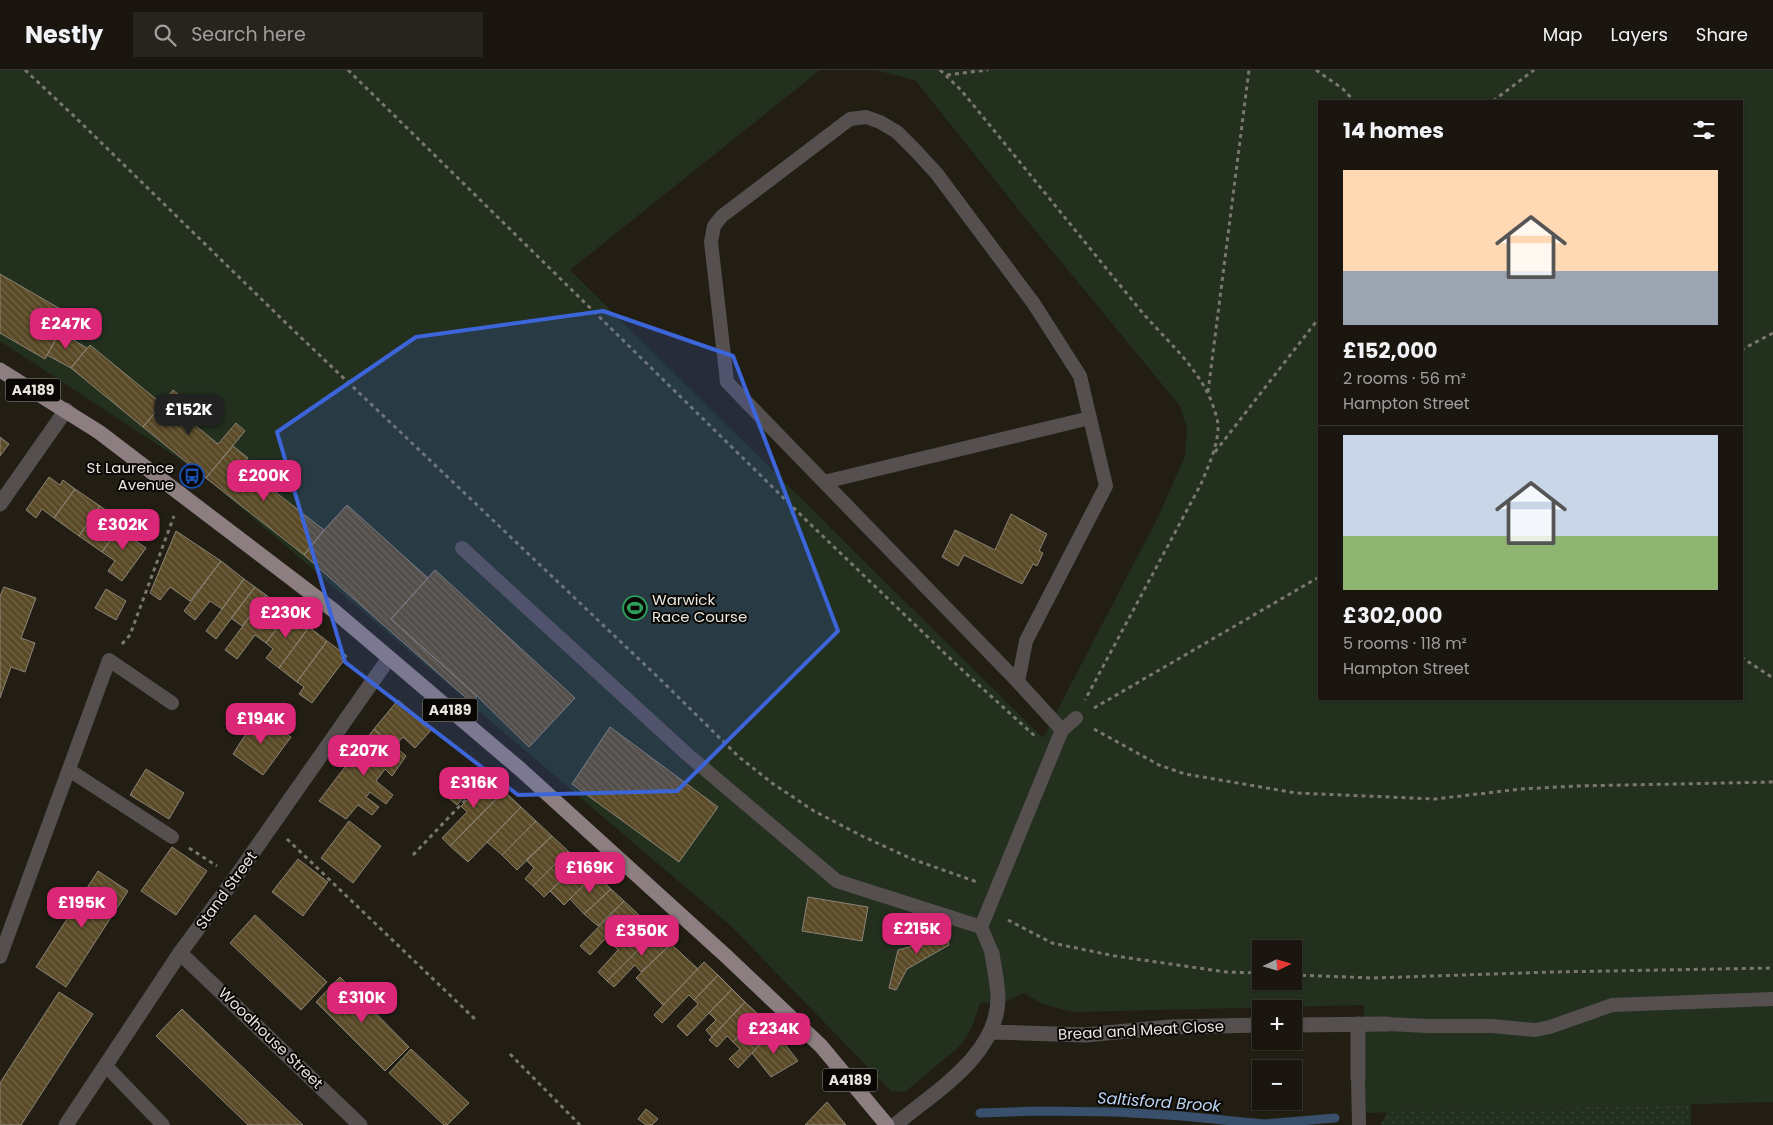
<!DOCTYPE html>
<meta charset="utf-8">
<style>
:root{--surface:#1a160f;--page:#27231d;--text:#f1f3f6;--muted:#9f9f9e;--line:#38352f;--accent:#db2777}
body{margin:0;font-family:Poppins,sans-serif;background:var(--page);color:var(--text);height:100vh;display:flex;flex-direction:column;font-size:19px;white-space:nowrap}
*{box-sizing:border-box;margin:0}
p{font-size:16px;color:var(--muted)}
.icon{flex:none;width:28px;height:28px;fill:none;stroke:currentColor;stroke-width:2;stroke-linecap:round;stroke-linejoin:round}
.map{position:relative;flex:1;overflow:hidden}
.drawer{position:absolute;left:1318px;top:30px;width:425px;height:600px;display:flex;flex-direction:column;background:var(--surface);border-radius:0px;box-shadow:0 1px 4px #0004,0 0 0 1px var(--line)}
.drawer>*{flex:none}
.needle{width:32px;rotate:85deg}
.fabs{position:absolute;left:1252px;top:870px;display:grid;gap:10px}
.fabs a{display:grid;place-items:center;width:50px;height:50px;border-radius:0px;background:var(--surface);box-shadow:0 1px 4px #0004,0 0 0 1px var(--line);font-size:25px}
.price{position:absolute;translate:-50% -42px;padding:0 11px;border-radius:10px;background:var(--accent);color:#fff;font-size:16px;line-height:32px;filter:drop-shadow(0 1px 2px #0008)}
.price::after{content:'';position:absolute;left:50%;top:30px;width:15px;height:11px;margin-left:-8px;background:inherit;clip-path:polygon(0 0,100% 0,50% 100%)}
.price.on{background:#222;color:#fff}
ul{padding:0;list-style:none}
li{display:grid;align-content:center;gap:10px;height:265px;padding:0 25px}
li+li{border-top:1px solid var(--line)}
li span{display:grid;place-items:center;height:155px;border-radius:0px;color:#555}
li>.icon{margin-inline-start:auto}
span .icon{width:90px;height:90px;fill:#fffc;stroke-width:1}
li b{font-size:21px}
h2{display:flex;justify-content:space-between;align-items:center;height:60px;padding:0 25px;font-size:21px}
header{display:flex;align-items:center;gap:30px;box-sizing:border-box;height:70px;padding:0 25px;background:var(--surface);border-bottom:1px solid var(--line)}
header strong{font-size:24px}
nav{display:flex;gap:28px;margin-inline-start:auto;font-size:18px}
.search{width:350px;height:45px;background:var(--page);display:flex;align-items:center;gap:12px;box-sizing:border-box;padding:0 18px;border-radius:0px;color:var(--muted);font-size:19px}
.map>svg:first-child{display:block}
.grass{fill:url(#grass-dots)}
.pitch{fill:#23301e;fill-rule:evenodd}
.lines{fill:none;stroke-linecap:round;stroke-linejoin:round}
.stream{stroke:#38506c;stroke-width:9}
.building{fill:url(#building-back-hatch);stroke:#8a8477}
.path{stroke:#7a776e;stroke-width:3;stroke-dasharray:4 4;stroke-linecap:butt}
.service{stroke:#554f50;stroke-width:14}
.minor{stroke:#554f50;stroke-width:15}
.primary{stroke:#8c7e81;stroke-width:15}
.marked{fill:#3c65d9;fill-opacity:0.2;stroke:#3c65d9;stroke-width:4;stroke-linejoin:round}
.labels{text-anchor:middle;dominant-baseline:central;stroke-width:4;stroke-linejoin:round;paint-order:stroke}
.shield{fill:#0a0805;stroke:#a6a39e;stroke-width:1}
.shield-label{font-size:14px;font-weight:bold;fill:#e9e6df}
.poi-label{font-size:15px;fill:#e9e6df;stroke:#0a0805;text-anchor:end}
.street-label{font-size:15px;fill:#e9e6df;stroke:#0a0805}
.water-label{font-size:16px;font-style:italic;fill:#bcd5f5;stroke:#0a0805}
</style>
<header>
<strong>Nestly</strong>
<div class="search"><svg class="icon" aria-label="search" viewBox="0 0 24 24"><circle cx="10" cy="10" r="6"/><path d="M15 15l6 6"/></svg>Search here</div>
<nav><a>Map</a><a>Layers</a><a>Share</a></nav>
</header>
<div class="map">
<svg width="1773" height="1055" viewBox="0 0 1773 1055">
<defs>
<pattern id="grass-dots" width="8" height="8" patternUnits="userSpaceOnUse" patternTransform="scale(1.25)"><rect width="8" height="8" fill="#23301e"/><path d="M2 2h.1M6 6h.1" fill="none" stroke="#384434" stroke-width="1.8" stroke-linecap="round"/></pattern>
<pattern id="building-back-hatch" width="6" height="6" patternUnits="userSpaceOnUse" patternTransform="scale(1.25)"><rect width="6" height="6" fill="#5a4a27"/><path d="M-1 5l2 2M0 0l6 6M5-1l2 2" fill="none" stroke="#726446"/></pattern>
</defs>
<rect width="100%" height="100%" fill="#221e14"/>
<path class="grass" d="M1691,1034v21h-310l6,-13z"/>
<path class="pitch" d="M0,0h820l-250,200 473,468 115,-221 27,-61 2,-27 -7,-23 -150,-182 -115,-144 -40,-10h898v1032l-409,11v-108l-290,7 -32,-8 -18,-11 -19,9 -25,1 -8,24 -11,18 -56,47 -14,-1 -160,-165 -525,-448 -19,-14 -187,-123zM1319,31h422v598h-422zM1261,879h33v32h-33z"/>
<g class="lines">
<path class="stream" d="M980,1043l57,-2 79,1 66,4 82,8 71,-6"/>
</g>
<path class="building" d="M0,204l69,40 -24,45 -45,-26z
M60,262l27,16 -16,20 -24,-13z
M90,275l72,59 -19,23 -72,-59z
M173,320l16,13 -9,10 38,31 18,-21 9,8 -39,47 -63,-51z
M0,367l9,7 -9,12z
M233,376l15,12 -6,8 82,64 -20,25 -98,-77z
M49,407l11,8 3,-5 12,9 -21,29 -12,-9 -6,9 -10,-8z
M75,419l25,17 -21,30 -25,-18z
M347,435l81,73 -37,41 86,77 -5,7 -168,-148 20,-25z
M100,436l23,16 -21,30 -23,-16z
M1011,444l36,20 -8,17 4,2 -6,13 -4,-2 -11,20 -58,-29 -6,11 -16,-9 13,-27 40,20z
M123,452l14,11 -4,6 13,9 -24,33 -14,-10 7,-10 -13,-9z
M176,461l45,30 -31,40 -20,-14 -10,13 -10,-7z
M221,491l23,18 -22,30 -12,-8 -15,19 -11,-9z
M435,500l140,128 -46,49 -52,-51 -86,-77z
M244,509l11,8 -39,52 -10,-8z
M4,517l32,11 -15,40 14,5 -10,29 -14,-5 -11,31v-79l1,-4 -1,-1v-18z
M255,517l11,8 -24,31 -11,-8z
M106,519l20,12 -10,19 -21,-12z
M266,525l23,17 -23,31 -11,-8 -18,24 -12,-9z
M289,542l20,15 -30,41 -13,-10 7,-9 -7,-6z
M309,557l18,14 -30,41 -18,-14z
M327,571l20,15 -35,47 -13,-9 5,-7 -7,-5z
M398,630l34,29 -17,19 -12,-11 -9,10 -20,-18z
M258,645l33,22 -28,38 -30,-21z
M610,657l108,80 -39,55 -107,-78z
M374,659l32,27 -14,20 -7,-7 -9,12 17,14 -7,9 -16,-12 -4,5 13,10 -7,8 -14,-10 -12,14 -27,-18z
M146,699l38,24 -15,26 -39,-24z
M457,703l14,16 -14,16 -17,-14z
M489,708l15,13 -54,55 -8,-8 25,-26 -6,-6z
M504,721l17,16 -53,55 -18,-16z
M521,737l15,14 -34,34 -15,-13z
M349,751l32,25 -28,37 -32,-25z
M536,751l16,15 -35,34 -15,-15z
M552,766l16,15 -35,35 -8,-7 9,-11 -8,-8z
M172,777l35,24 -31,44 -35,-24z
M568,781l12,11 -36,35 -11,-11z
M298,789l30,23 -25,34 -31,-24z
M580,792l15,12 -31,31 -14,-14z
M98,801l30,20 -62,96 -30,-20z
M595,804l16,15 -27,25 -14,-15z
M611,819l13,12 -26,25 -14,-12z
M808,827l60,10 -6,34 -60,-10z
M624,831l15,14 -28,28 -5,-5 -16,17 -10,-9z
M255,845l72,67 -26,28 -71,-67z
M639,845l17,17 -49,49 -9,-9 20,-22 -7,-7z
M945,859l4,16 -42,24 -11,21 -7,-2 9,-38 23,-6 -1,-8z
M656,862l15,12 -30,28 -6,-7 -21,22 -7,-6z
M671,874l27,25 -35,36 -27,-27z
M704,892l14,13 -24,25 -5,-5 -27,28 -8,-8z
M718,905l14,14 -45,47 -10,-10 21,-22 -4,-4z
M340,907l69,70 -24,24 -69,-69z
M732,919l13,13 -33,35 -6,-7 10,-10 -7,-7z
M59,922l34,22 -72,111h-21v-42z
M745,932l14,13 -26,27 -6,-6 -10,11 -8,-7z
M182,939l121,116h-55l-92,-89z
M759,945l15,15 -36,38 -9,-9 11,-10 -7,-7z
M774,960l24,31 -27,16 -19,-24z
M411,979l58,54 -22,22h-3l-55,-52z
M827,1032l19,23h-41z
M646,1039l12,10 -6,6h-6l-8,-6z"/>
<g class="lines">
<path class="path" d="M25,0l50,47 215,210 374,356 75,74 33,26 42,28 48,25 50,23 65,23
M348,0l458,450 154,148 77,70
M940,0l21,20c59,72 117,144 176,216 29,36 69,65 80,113 5,18 -9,48 -16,65l-116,216
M1316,0l27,19 11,12
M947,5l41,-5
M1493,31l41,-31
M1741,280l32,-17
M1208,322l41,-322
M1215,382l104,-134
M122,574l8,-9 44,-119
M1741,587l32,21
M1094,638l225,-131
M1094,659l65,36 26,9 111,19 139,6 86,-10 56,-3 196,-4
M287,769l190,182
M189,778l28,18
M413,785l79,-83
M1008,850l44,23 63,13 111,16 35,1
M1294,905l79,3 179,-6 221,-4
M510,984l70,71"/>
<path class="service" d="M824,412l266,-64
M462,478l226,207 149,126 144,46 11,26
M1018,612l8,-41 80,-155 -26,-110 -46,-72 -97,-130 -22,-24 -18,-18 -17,-10 -14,-5 -16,2 -128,97 -8,10 -3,16 16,140 291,300 44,48
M69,700l103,67
M981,857l81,-197 14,-12
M0,887l109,-297 63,43
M1388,954l39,2h65l43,4 15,-3 62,-22 161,-6
M106,996l57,59
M1358,1008l1,47"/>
<path class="minor" d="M0,434l66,-94
M180,883l180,172
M1294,955l94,-1
M991,962l94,3 85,-8 91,-2
M1358,1008v-54
M66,1055l114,-172 55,-75 154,-220
M895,1055c39,-33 102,-69 103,-126 0,-15 -4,-31 -6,-46"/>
<path class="primary" d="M0,300l99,62 234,178 187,159 206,187 95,90 66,79"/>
</g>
<path class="marked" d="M603,241l130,45 105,275 -161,160 -159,4 -173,-133 -68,-230 139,-95z"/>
<defs>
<g id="bus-ring" transform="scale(1.25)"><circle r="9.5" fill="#0a0805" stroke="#1a4fb4" stroke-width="1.5"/><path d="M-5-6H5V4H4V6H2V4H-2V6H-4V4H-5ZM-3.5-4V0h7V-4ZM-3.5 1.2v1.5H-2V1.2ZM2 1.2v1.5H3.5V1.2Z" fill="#1a4fb4"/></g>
<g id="stadium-ring" transform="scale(1.25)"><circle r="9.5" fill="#0a0805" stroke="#2e9e5b" stroke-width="1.5"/><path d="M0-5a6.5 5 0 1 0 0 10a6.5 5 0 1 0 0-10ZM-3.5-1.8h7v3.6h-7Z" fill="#2e9e5b"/></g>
</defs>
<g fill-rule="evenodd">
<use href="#bus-ring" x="192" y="406"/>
<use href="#stadium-ring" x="635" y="538"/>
</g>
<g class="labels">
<g class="shield">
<rect x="5.5" y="308.5" width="55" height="23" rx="4"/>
<rect x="422.5" y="628.5" width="55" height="23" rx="4"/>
<rect x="822.5" y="998.5" width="55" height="23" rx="4"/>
</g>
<g class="shield-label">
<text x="33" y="320">A4189</text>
<text x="450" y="640">A4189</text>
<text x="850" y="1010">A4189</text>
</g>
<g class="poi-label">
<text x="174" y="397">St Laurence<tspan x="174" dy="17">Avenue</tspan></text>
<text x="652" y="529" text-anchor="start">Warwick<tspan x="652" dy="17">Race Course</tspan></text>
</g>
<g class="street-label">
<text transform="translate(226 820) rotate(-54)">Stand Street</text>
<text transform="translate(1141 960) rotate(-3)">Bread and Meat Close</text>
<text transform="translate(271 968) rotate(44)">Woodhouse Street</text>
</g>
<g class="water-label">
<text transform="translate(1159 1032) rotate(4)">Saltisford Brook</text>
</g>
</g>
</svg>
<div class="fabs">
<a><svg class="needle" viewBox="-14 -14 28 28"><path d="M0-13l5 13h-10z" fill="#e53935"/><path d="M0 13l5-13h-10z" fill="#9f9f9e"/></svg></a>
<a>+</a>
<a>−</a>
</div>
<b class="price" style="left:66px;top:280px">£247K</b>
<b class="price on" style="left:189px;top:366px">£152K</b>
<b class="price" style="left:264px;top:432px">£200K</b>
<b class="price" style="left:123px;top:481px">£302K</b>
<b class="price" style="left:286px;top:569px">£230K</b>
<b class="price" style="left:261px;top:675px">£194K</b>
<b class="price" style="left:364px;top:707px">£207K</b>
<b class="price" style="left:474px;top:739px">£316K</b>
<b class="price" style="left:590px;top:824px">£169K</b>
<b class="price" style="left:82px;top:859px">£195K</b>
<b class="price" style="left:917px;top:885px">£215K</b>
<b class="price" style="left:642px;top:887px">£350K</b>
<b class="price" style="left:362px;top:954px">£310K</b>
<b class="price" style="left:774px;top:985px">£234K</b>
<section class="drawer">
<h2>14 homes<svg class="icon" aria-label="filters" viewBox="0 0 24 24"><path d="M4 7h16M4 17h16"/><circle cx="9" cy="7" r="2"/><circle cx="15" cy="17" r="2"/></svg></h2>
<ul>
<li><span style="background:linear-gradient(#ffd9b3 65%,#9aa5b1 0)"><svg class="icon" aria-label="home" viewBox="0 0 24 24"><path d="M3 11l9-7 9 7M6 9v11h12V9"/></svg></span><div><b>£152,000</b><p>2 rooms · 56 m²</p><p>Hampton Street</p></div></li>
<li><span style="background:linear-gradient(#c9d6e8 65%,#8fb573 0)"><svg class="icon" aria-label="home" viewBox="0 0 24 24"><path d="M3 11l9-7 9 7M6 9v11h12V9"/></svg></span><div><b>£302,000</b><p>5 rooms · 118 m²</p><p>Hampton Street</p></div></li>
</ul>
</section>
</div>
